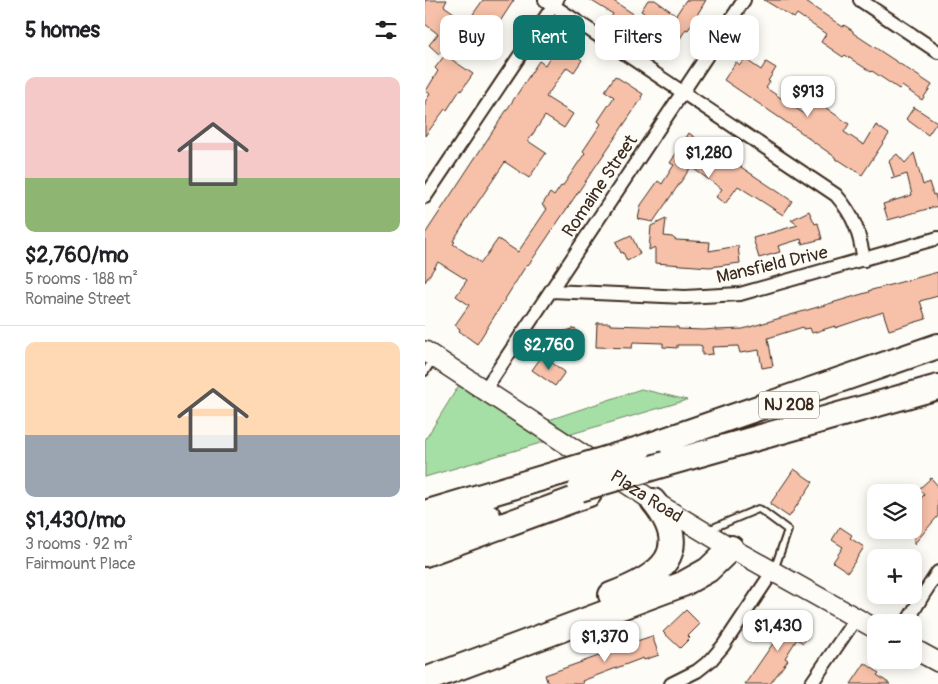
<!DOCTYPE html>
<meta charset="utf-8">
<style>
:root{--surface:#fff;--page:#f6f6f6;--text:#202124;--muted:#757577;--line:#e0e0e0;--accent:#0f766e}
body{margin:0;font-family:Pangolin,sans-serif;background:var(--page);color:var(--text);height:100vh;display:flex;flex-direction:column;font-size:19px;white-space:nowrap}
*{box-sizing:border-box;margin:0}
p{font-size:16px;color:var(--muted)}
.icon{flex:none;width:28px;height:28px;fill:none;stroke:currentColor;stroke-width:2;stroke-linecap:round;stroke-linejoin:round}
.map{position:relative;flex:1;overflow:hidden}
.drawer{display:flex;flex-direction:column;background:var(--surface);width:425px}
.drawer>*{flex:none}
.guide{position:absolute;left:15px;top:15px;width:422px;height:45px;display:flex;gap:10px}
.controls{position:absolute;left:442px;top:484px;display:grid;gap:10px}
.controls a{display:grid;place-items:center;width:55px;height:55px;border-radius:10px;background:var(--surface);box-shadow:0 2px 12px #0003;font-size:25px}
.price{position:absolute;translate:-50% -42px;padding:0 11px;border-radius:10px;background:#fff;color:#222;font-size:16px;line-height:32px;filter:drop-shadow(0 1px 2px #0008)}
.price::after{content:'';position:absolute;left:50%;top:30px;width:15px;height:11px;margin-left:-8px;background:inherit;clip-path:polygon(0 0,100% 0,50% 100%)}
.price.selected{background:var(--accent);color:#fff}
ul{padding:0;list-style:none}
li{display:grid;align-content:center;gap:10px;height:265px;padding:0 25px}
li+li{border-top:1px solid var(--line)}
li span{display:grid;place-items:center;height:155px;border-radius:10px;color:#555}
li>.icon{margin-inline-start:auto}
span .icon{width:90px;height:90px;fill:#fffc;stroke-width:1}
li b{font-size:21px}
h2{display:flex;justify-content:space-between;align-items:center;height:60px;padding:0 25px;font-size:21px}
.pill{padding:0 18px;border-radius:10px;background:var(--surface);box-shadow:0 2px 12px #0003;font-size:18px;line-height:45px}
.pill.selected{background:var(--accent);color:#fff}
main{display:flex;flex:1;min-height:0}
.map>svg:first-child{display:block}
.green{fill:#a5dfa5;stroke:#708462}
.building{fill:#f7c1a9;stroke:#3b2a1e}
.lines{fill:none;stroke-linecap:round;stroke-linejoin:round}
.lane-casing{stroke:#3b2a1e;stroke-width:10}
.street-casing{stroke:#3b2a1e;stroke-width:16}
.secondary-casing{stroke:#3b2a1e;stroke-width:22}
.highway-casing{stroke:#3b2a1e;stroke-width:28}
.lane{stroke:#fdfcf7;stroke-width:6}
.street{stroke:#fdfcf7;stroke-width:12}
.secondary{stroke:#fdfcf7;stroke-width:19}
.highway{stroke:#fdfcf7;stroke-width:24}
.highway-bridge-casing{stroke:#3b2a1e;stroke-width:28;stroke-linecap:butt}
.highway-bridge{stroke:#fdfcf7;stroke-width:24}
.labels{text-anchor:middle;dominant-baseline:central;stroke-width:4.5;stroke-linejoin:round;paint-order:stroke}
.shield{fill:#fdfcf7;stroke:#75695f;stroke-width:1}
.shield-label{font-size:16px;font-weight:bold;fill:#3b2a1e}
.street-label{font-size:18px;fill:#3b2a1e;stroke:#fdfcf7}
</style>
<main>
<section class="drawer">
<h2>5 homes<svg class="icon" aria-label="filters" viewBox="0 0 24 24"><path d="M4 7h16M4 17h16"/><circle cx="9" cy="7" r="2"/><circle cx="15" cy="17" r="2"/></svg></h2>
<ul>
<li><span style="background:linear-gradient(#f6c9c9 65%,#8fb573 0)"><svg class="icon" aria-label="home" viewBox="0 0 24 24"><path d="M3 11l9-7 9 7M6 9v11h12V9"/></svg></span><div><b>$2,760/mo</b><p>5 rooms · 188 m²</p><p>Romaine Street</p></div></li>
<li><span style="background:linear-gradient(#ffd9b3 60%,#9aa5b1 0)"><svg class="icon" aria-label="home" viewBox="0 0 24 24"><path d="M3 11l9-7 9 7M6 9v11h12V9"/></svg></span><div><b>$1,430/mo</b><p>3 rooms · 92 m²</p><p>Fairmount Place</p></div></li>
</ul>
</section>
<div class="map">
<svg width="513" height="684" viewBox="0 0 513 684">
<rect width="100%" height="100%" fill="#fdfcf7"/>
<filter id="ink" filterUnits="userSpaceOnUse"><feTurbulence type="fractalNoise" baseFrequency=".02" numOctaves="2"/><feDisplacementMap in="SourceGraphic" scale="10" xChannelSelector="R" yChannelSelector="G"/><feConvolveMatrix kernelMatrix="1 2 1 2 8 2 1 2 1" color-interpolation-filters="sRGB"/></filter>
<g filter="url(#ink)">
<path class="green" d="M39,377l73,47 104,-35 46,11 -262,77v-37z"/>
<path class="building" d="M0,0h22l-3,6 20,14 3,-5 4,2 12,-17h31l-19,29 -2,4 5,3 -7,12 -29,-19 -4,7 -3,-2 -16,20 -10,-9 9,-11 -13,-10z
M165,0h22l23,15 -10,15 -15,-11 3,-5z
M223,0h7l21,15 10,-15h20l-18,30 -2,-1 -15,24 -19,-11 11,-16 -22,-15z
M339,0h39l40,27 1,-2 9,6v2l79,52 -10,15 -20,-14 -3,3 -27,-18 -1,1 -26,-17 -2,2 -22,-15 5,-8 -29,-20 -3,4z
M139,41l15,10 -3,5 6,4 -8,12 -7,-5 -21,30 27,17 -9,14 -19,-12 -17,25 18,12 -17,25 -24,-16 -35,52 -17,27 2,1 -2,2 28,19 17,-24 20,13 29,-43 -5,-4 8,-12 4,3 7,-10 1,1 23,-34 -2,-2 18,-27 -3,-3 16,-24 -9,-6 10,-15 28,18 -2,3 1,1 -110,162 -4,5 -1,-1 -50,80 -18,-13 1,-2 -5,-4 14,-20 -13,-9 11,-16 -29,-18 -13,20v-48l114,-173 6,4 12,-20 3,2z
M20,55l28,19 -12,17 -1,-1 -13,20 -2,-1 -20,27v-34l5,-8 -4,-3 12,-20 -3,-3z
M320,59l16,11 5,-8 10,6 -8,13 2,1 -4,6 40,27 10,-14 33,23 -5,8 20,13 12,-20 13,9 -27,41 -23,-15h-3l-1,-3 -27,-19v-1l-84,-57 12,-18 4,3z
M489,107l23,15 -9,13 -22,-16z
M264,133l12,9 3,-4 24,17 -2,2 66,44 -9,14 -45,-29 -13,18 -9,-7 6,-8 -31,-22 -38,55 -15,-3 3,-14 17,-24 4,3 12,-19 -4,-2z
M489,153l9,32 6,-3 4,13 2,-1 3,12 -50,14 -5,-16 29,-9 -5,-21 -16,5 3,-3 -5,-15 8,-7 8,9z
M384,211l6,13 3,-1 4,16 -20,5 -1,-5 -23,7 2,6 -21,6 -6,-20 45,-13 -7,-5z
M241,219l-2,17 8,1 4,3 34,2 -1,9 29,-5 2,17 -30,4 -55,-4v-16l-6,3 2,-24z
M206,235l9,19 -13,7 -4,-9 -2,1 -5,-11z
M513,272v24l-18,5 6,18 -37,11 -6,-18 -48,16v-2l-23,7 -2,-5 -7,1v-2l-35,11 5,28 -11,2 -3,-18 -19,3 -2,-7 -26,1 1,7 -11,1v-9l-3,-1h-22v3l-14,-1v-4l-30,-1 -1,6 -36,-1 1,-24h13v2l68,2v2l26,1 12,-1v1l27,-1 126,-37 -1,-1z
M150,328l6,14 -20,9 -7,-16z
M117,356l23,16 -10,14 -23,-16z
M369,469l19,13 -24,35 -19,-13z
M506,478l7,8v30l-24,28v-38l10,-11 -5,-6z
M415,527l12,8 -2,3 14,9 -16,25 -15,-10 10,-15 -11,-7z
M261,610l14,14 -12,12 2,2 -10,10 -17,-16z
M355,615l20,11 9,9 -6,8 -6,-4 -12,19 3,2 -18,24h-25l38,-55 -9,-6z
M227,636l7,19 -15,5 -1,-2 -61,23 1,3h-35l-3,-9 79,-28 -1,-4 14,-5v3z
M440,663l14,10 -2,2 13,9h-39z"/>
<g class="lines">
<g class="lane-casing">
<path id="lane" d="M0,372l9,-14
M283,530l50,-21 3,1 27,20 -14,40"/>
</g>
<g class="street-casing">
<path id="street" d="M120,0l291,195c19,22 23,37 28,65
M435,0l78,52
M0,197l132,-197
M126,291l134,6 55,-3 198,-56
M59,391l260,-391
M482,622l16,-27 15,-23
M246,684l26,-13 14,-11 12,-14 50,-75
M386,684l45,-66"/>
</g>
<g class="secondary-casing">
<g id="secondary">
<path id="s1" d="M0,351l228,150 78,47 145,81"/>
<path d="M489,649l24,13"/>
</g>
</g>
<g class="highway-casing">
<path id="highway" d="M214,449l299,-103
M240,464l273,-77
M0,513l134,-40
M0,534l63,-18
M0,554l164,-60
M186,595c49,-18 84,-43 42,-94
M0,680l258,-96 25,-14 23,-22"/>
</g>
<use href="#lane" class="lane"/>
<use href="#street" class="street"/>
<use href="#secondary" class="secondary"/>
<use href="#highway" class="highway"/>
<g class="highway-bridge-casing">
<path id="highway-bridge" d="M134,473l80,-24
M155,489l85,-25"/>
</g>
<use href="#highway-bridge" class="highway-bridge"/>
</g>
</g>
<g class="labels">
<rect class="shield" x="334" y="391.5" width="60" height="27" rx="4"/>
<g class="shield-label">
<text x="364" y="405">NJ 208</text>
</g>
<g class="street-label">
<text transform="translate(175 186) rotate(-56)">Romaine Street</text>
<text transform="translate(347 265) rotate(-13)">Mansfield Drive</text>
<text stroke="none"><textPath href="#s1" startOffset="265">Plaza Road</textPath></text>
</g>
</g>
</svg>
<div class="controls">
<a><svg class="icon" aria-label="layers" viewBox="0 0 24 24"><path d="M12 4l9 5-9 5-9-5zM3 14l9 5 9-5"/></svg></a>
<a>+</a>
<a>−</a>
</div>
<b class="price" style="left:383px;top:118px">$913</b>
<b class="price" style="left:284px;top:179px">$1,280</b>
<b class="price selected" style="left:124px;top:371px">$2,760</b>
<b class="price" style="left:353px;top:652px">$1,430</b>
<b class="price" style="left:180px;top:663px">$1,370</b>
<div class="guide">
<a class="pill">Buy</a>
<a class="pill selected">Rent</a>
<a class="pill">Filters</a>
<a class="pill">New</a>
</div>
</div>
</main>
